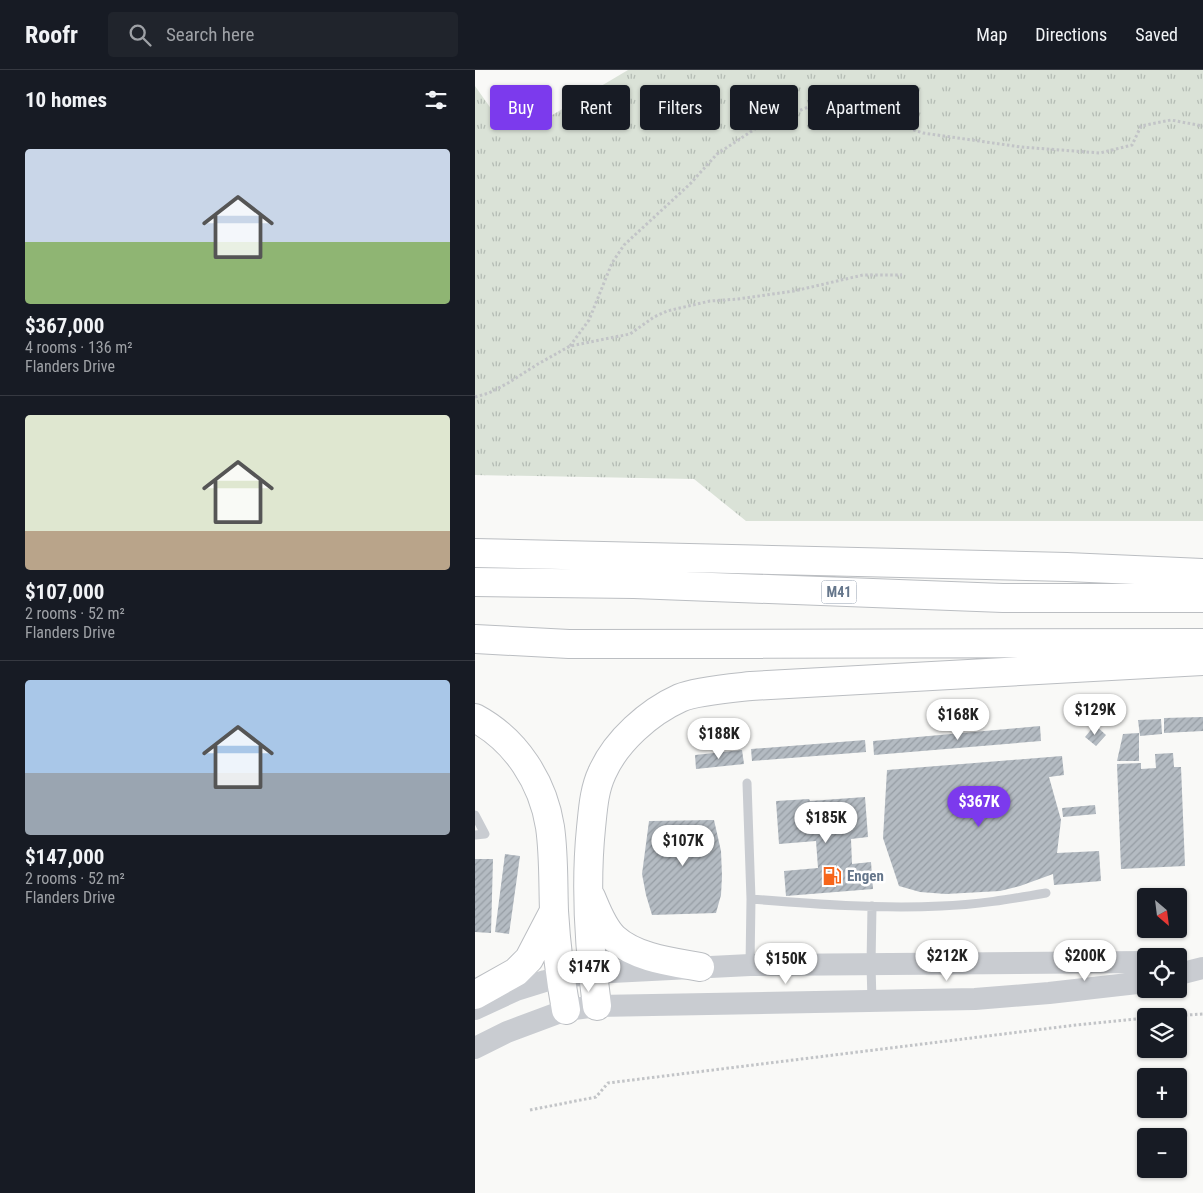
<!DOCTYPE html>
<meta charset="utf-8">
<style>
:root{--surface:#171b24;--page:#20242c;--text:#f1f3f6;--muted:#9ea1a6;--line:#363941;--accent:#7c3aed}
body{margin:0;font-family:"Roboto Condensed",sans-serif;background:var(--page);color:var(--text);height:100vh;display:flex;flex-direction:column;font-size:19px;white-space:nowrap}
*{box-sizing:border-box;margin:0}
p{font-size:16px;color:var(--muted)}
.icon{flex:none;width:28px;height:28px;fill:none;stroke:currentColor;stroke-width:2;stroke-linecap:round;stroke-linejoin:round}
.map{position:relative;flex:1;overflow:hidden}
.drawer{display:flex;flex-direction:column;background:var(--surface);width:475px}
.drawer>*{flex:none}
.banner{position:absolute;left:15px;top:15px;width:475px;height:45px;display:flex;gap:10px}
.needle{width:32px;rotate:152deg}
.buttons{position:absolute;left:662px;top:818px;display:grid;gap:10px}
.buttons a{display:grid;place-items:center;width:50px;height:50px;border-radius:5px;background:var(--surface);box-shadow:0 1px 4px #0004;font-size:25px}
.price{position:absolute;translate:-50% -42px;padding:0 11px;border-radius:18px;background:#fff;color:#222;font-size:16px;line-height:32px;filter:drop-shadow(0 1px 2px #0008)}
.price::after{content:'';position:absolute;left:50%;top:30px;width:15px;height:11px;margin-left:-8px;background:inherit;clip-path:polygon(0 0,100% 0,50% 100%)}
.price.current{background:var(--accent);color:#fff}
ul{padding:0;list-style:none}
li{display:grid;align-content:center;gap:10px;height:265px;padding:0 25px}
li+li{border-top:1px solid var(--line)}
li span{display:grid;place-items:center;height:155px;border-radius:5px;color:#555}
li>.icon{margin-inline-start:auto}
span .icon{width:90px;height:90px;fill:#fffc;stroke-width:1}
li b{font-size:21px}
h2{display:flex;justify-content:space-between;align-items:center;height:60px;padding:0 25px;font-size:21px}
.pill{padding:0 18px;border-radius:5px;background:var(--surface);box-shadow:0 1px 4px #0004;font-size:18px;line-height:45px}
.pill.current{background:var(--accent);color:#fff}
header{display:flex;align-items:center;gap:30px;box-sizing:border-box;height:70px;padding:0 25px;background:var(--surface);border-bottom:1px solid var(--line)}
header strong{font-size:24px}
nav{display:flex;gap:28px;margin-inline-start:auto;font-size:18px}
.search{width:350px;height:45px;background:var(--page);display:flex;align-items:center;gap:12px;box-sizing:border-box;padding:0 18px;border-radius:5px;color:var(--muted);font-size:19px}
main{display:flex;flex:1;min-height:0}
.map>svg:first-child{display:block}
.grass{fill:url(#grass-tufts)}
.building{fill:url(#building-hatch)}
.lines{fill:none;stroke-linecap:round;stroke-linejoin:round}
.motorway-casing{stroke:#bbbec2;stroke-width:30}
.path{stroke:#c2c4c7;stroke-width:3;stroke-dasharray:2.5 2.5;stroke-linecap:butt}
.service{stroke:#c9ccd1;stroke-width:9}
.tertiary{stroke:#c9ccd1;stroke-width:22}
.motorway{stroke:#fff;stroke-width:28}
.labels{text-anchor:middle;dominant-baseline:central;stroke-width:5;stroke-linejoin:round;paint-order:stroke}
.shield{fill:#fff;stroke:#939fae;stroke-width:1}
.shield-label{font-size:14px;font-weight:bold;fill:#65768b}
.poi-label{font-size:15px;font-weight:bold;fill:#65768b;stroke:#fff;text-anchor:start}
</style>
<header>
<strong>Roofr</strong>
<div class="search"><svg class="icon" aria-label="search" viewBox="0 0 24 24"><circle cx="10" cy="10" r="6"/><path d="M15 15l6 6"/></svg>Search here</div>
<nav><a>Map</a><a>Directions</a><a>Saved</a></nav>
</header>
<main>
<section class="drawer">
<h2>10 homes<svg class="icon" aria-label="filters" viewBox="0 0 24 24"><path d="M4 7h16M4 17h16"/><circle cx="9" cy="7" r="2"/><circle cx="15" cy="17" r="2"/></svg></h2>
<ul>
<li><span style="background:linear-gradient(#c9d6e8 60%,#8fb573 0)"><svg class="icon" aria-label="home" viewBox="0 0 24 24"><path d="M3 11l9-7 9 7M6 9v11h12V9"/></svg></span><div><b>$367,000</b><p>4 rooms · 136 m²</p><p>Flanders Drive</p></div></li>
<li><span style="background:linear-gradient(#dfe7d0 75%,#b9a48a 0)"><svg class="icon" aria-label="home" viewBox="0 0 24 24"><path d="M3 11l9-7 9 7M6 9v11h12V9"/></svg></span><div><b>$107,000</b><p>2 rooms · 52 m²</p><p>Flanders Drive</p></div></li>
<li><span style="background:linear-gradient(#a9c7e8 60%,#9aa5b1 0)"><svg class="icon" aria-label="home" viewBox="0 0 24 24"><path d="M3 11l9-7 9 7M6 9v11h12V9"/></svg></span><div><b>$147,000</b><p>2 rooms · 52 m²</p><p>Flanders Drive</p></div></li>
</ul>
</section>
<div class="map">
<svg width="728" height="1123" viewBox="0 0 728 1123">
<defs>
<pattern id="grass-tufts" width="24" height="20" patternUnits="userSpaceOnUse" patternTransform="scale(1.25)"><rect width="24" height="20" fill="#dae2d7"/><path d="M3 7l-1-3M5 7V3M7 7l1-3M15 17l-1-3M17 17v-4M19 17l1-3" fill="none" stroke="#b4bcb4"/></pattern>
<pattern id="building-hatch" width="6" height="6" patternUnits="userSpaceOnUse" patternTransform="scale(1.25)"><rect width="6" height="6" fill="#b4bbc2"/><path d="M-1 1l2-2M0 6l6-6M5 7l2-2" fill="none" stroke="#969da4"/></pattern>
</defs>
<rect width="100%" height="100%" fill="#f9f9f7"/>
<path class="grass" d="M153,0h575v451h-457l-52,-42 -219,-4v-389l29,41 23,3z"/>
<path class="building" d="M728,647v14l-39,2v-15z
M686,649l1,15 -22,2 -2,-16z
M620,655l11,10 -10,11 -11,-9z
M565,656l1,15 -167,14 -1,-14z
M664,663v28h-22l6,-27z
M390,670l1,12 -114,9 -1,-12z
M267,680l2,14 -48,5 -1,-14z
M698,683l1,14h7l4,99 -64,3 -4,-105 24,-1v6l15,-1 -1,-14z
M587,686l2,19 -15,2 12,43 -4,33 42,-2 2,30 -47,4 -1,-11 -33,12 -20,5 -54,3 -26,-2 -21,-6 -16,-48 4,-68z
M390,727l3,40 -17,2 1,25 19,-2 2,27 -87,7 -2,-25 34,-3 -2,-27 -37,3 -3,-43 33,-2 1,2z
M620,735l1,9 -33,3 -1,-9z
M239,750l7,31 1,25 -1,19 -5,18 -64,2 -6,-20 -4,-21 7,-53z
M30,784l15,2 -11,78 -14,-2z
M0,789h18l-2,74 -16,-1z"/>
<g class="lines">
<g class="motorway-casing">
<path id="motorway" d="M0,483l592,14 136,6
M0,512l159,2 369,14h200
M0,569l94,5 634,-1
M0,648c41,22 68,64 75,109 4,28 3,56 4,84 2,33 6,66 12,99
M116,827c6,14 12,31 23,41 22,20 58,24 86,29
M0,925l41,-23 13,-13 25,-48
M122,936c-8,-59 -12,-119 -6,-178 2,-19 3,-38 11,-55 14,-32 47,-61 78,-75 16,-7 53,-10 71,-12l452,-25"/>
</g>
<path class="path" d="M95,276l19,-26 23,-57 12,-18 66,-61 27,-30 41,-27 68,-27 97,33 98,14 79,6 32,-8 9,-19 30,-6 32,6
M0,327l14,-4 19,-10 30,-19 32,-18 60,-12 24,-17 13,-6 43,-10 28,-2 56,-8 69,-16h39
M695,946l33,-2
M55,1040l66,-13 12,-14 468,-58 70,-7"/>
<path class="service" d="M272,713l4,116 -1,66
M0,745l10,19 -10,1
M276,829c63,5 126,10 190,7 35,-1 70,-7 105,-13
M397,836l-1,59 1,36"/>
<path class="tertiary" d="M704,904l24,-6
M0,939l41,-19 29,-9 47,-8 158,-8 396,-3
M0,978l32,-16 59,-22 31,-4 378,-7 74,-6 97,-11"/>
<use href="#motorway" class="motorway"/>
</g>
<defs>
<g id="fuel-bare" transform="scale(1.5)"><path d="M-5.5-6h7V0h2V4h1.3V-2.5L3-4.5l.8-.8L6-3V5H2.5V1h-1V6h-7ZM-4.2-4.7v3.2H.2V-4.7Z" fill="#f6651a" stroke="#fff" stroke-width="2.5" paint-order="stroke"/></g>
</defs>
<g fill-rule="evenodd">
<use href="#fuel-bare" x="357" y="806"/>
</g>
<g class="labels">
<rect class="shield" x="346.5" y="510.5" width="35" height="23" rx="4"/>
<g class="shield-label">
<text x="364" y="522">M41</text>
</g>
<g class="poi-label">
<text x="372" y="806">Engen</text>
</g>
</g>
</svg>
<div class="buttons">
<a><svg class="needle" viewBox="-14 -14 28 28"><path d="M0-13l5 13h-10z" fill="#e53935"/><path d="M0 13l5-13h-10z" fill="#9ea1a6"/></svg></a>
<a><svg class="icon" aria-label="locate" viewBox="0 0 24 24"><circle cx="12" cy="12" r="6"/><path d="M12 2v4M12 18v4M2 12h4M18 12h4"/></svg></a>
<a><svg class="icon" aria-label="layers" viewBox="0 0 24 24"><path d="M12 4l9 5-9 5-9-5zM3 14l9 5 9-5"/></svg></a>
<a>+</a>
<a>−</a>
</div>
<b class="price" style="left:620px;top:666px">$129K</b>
<b class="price" style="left:483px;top:671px">$168K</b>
<b class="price" style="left:244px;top:690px">$188K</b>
<b class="price current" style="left:504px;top:758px">$367K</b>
<b class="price" style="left:351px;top:774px">$185K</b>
<b class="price" style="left:208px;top:797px">$107K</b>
<b class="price" style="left:472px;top:912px">$212K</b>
<b class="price" style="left:610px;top:912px">$200K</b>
<b class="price" style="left:311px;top:915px">$150K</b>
<b class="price" style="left:114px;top:923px">$147K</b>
<div class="banner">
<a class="pill current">Buy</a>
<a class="pill">Rent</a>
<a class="pill">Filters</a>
<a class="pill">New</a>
<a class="pill">Apartment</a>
</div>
</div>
</main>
